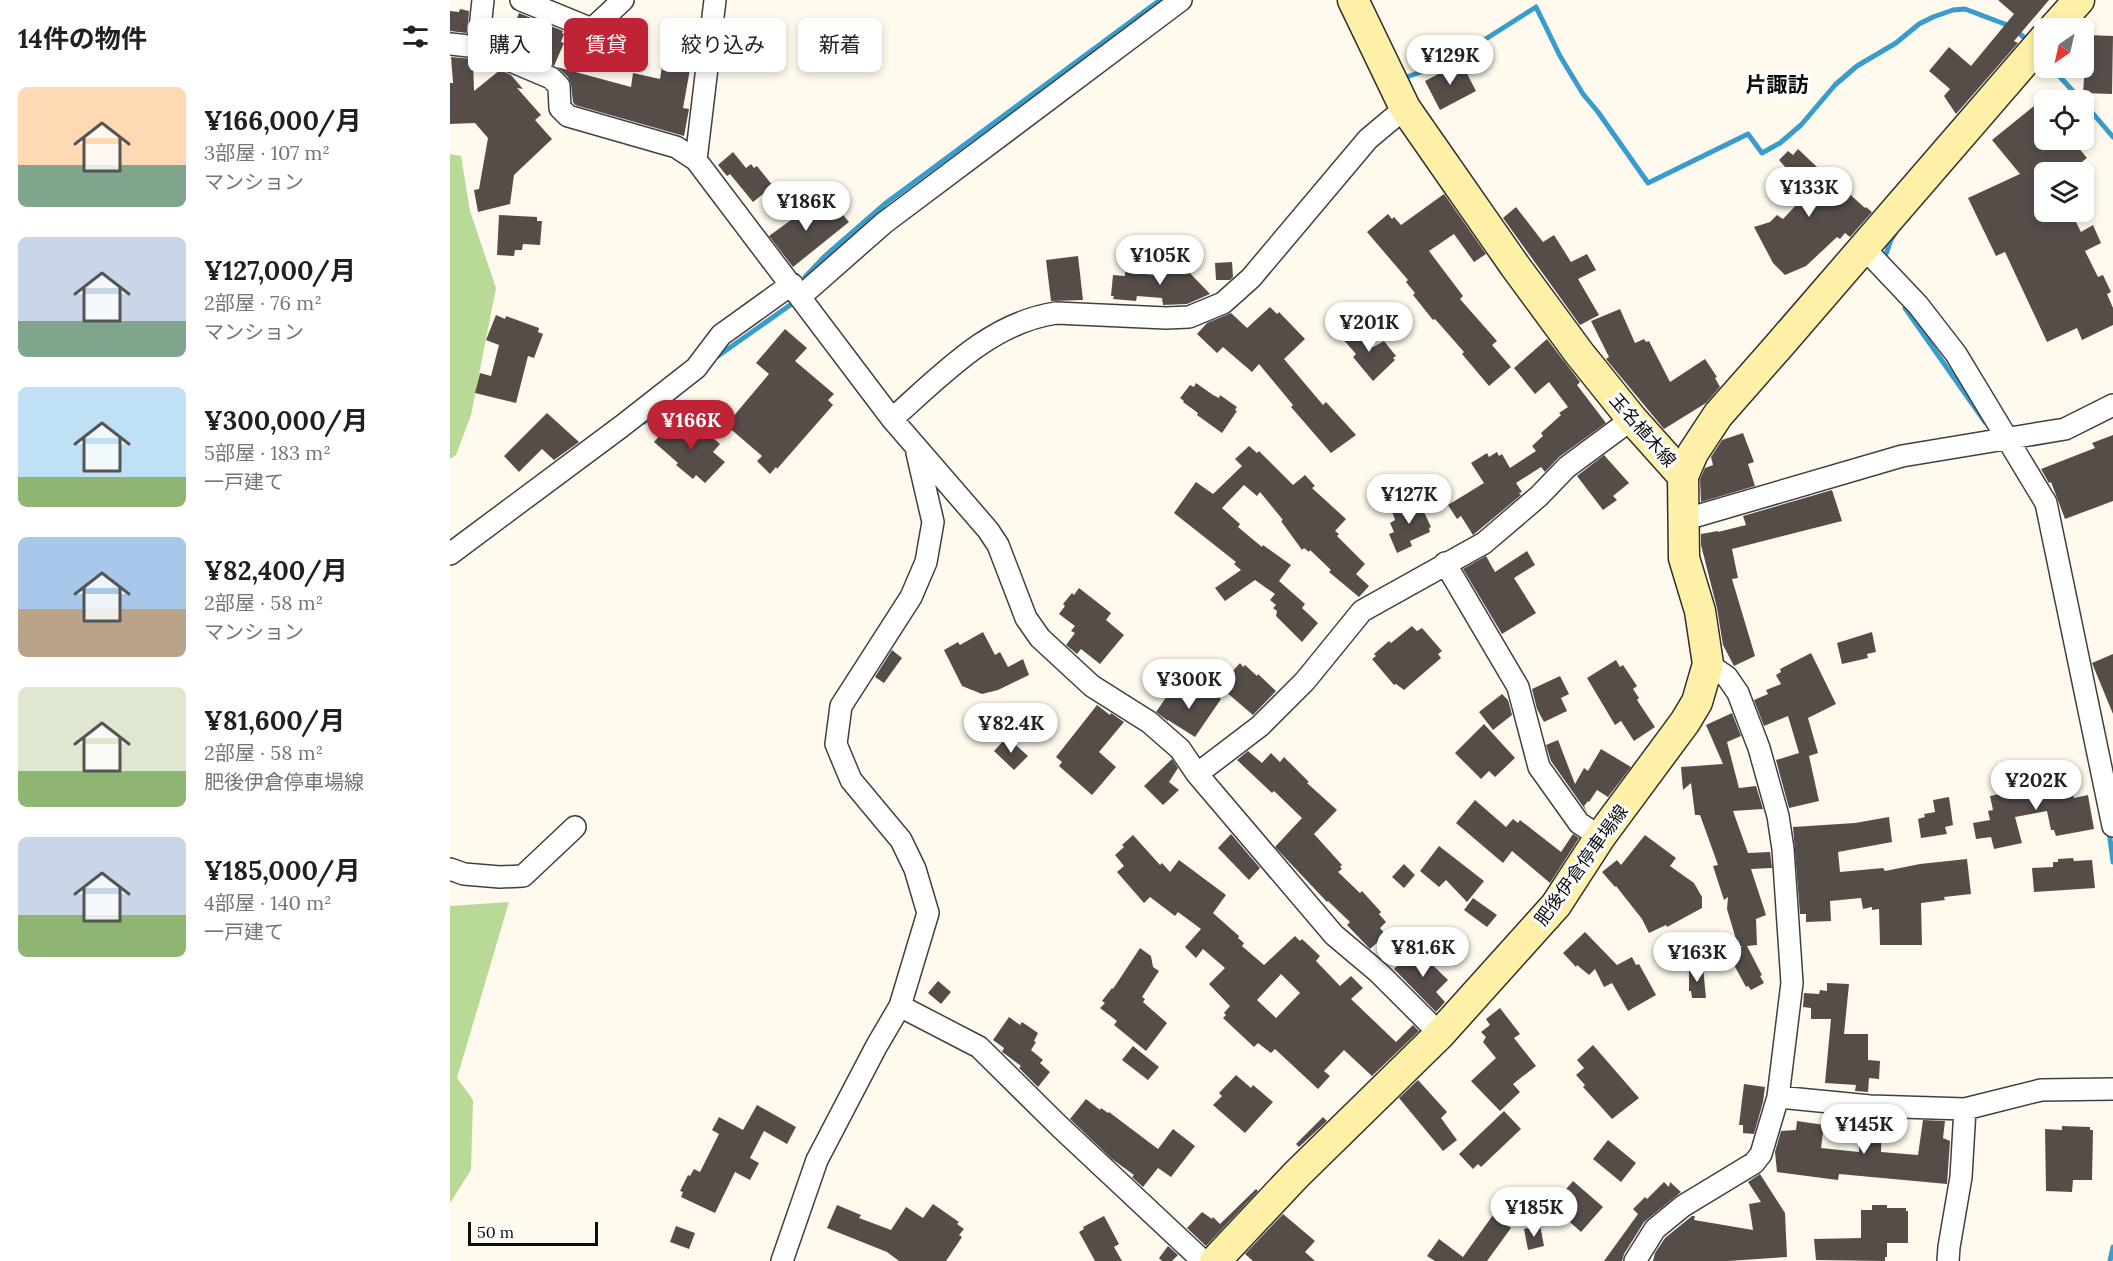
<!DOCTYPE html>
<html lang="ja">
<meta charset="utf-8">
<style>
:root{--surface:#fff;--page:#f6f6f6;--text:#202124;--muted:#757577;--accent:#be2435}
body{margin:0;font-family:Lora,"Noto Sans JP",serif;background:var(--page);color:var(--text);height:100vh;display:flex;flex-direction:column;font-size:22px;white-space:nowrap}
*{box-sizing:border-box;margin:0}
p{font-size:20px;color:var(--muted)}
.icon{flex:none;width:33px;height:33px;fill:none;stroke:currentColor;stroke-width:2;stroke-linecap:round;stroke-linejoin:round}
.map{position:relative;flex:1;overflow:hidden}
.drawer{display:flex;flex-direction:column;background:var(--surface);width:450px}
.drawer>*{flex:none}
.top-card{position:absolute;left:18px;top:18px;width:570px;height:54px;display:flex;gap:12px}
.needle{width:39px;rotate:214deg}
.tools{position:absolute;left:1584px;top:18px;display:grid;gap:12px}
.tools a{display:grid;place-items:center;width:60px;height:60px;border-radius:9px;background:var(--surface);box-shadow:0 3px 9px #0003;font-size:30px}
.scale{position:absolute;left:18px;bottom:15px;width:130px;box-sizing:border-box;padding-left:6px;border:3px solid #0d0d0d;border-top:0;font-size:16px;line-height:21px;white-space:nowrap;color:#0d0d0d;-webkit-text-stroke:4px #fff;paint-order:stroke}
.price{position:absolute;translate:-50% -51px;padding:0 14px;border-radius:21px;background:#fff;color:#222;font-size:20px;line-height:39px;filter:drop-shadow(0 2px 3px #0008)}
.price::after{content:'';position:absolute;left:50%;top:36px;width:18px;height:14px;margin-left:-9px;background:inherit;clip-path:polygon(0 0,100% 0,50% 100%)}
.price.selected{background:var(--accent);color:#fff}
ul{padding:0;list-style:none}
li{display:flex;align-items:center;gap:18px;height:150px;padding:0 18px}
li span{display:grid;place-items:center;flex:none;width:168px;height:120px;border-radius:9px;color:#555}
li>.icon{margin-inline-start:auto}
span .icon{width:72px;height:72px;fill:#fffc;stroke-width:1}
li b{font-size:26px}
h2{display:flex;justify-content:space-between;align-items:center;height:72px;padding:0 18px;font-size:26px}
.chip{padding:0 21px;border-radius:9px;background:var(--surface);box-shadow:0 3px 9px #0003;font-size:21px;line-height:54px}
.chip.selected{background:var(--accent);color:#fff}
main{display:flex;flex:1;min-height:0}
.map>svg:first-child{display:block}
.forest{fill:#b9da96}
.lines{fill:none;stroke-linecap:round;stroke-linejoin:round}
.stream{stroke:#389cce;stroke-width:5}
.building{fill:#564d49;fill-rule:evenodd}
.minor-casing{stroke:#404040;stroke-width:24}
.secondary-casing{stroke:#2f2f2f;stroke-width:33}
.minor{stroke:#fff;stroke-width:21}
.secondary{stroke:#fff0a8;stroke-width:30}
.labels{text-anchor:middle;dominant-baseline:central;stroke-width:6;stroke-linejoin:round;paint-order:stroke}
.street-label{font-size:18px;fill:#0d0d0d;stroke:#fff}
.quarter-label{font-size:21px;font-weight:bold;fill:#0d0d0d;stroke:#fff}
</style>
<main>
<section class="drawer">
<h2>14件の物件<svg class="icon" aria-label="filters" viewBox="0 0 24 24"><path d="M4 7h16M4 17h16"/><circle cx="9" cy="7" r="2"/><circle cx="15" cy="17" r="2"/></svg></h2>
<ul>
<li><span style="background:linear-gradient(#ffd9b3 65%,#7fa58c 0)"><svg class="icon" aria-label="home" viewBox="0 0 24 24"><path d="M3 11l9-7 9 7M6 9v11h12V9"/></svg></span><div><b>¥166,000/月</b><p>3部屋 · 107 m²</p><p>マンション</p></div></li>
<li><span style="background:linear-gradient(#c9d6e8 70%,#7fa58c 0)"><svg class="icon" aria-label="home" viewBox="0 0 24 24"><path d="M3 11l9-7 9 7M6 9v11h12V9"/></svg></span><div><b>¥127,000/月</b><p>2部屋 · 76 m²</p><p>マンション</p></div></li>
<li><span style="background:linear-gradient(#bfe0f5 75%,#8fb573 0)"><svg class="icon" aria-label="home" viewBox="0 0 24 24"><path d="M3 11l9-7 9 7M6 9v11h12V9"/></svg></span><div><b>¥300,000/月</b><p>5部屋 · 183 m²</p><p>一戸建て</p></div></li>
<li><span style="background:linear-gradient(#a9c7e8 60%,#b9a48a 0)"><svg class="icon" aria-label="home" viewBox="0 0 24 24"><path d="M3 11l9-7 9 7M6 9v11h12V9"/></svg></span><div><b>¥82,400/月</b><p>2部屋 · 58 m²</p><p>マンション</p></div></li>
<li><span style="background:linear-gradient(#dfe7d0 70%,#8fb573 0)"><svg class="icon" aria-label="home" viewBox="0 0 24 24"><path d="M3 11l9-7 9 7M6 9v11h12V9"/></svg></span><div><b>¥81,600/月</b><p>2部屋 · 58 m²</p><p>肥後伊倉停車場線</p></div></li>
<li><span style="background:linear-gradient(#c9d6e8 65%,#8fb573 0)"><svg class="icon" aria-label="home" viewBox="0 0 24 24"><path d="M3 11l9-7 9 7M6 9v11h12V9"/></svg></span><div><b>¥185,000/月</b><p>4部屋 · 140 m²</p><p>一戸建て</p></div></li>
</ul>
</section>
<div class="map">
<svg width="1663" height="1261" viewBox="0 0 1663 1261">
<rect width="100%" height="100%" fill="#fffaed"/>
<path class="forest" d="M0,154l11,2 9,55 26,77 -25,127 -15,40 -6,4z
M59,902l-52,176 16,22 -2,70 -21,33v-297z"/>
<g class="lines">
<path class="stream" d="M1602,68l29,32
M954,78l47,-17 85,-54 24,49 23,38 15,18 50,71 100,-49 14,19 18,-10 21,-18 34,-40 22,-19 39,-23 23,-19 14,-7 20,-7 12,-1 45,17 20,16
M1634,103l29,34
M1436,254l5,-14 5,-8
M355,277l19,-20 62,-54 274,-203
M1455,308l80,114
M268,356l75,-53
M194,422l19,-15
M1659,831l4,31
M1660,1261l3,-14"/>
</g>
<path class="building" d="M1548,0h51l-35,41 4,2 -62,71 -12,-18 6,-7 -21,-18 20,-24 22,19 43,-52z
M10,9l9,2 -2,22 -17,-2v-20l9,1z
M69,13l44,18 -1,2 2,1 -3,8 3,1 -10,23 -62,-27 1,-15 19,7z
M1637,35l26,1 -1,58 -29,-1z
M214,54l28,4 -9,50 6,1 -5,27 -109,-31 -2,-3 -2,-18 -3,-7 -11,-10 74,20 2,-14 27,6z
M1,57l22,2 1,32 26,-21 11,5 12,14 -6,-1 24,27 -6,5 17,19 -38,36 -4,29 -32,8 -4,-22 5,-1 9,-51 -13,-15 -25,1v-41h3z
M1011,62l15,29 -36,19 -15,-29z
M1594,98v42h28l15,18 -18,14h-25v40h27l10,20 12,-7 8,18 -16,8 13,26 5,-2 8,17 -4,2 6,14v17l-31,15 -5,-12 -30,14 -42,-90 -9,4 -28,-58 52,-24 -28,-34z
M1348,149l19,18 -4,8 22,23 9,-9 21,19 1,-1 6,5 -22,25 -5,-4 -5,6 -3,-2 -31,29 -21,9 -12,-12 -19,-36 16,-5 7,-7 6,4 17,-18 -3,-4 3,-4 -21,-17 7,-8 -7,-8 9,-9 5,4z
M283,152l13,16 5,-4 3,4 3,-2 16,20 -20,16 -23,-28 -3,2 -9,-11z
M994,194l42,60 -12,8 -20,-28 -25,17 34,45 -3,3 37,42 -5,4 19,22 -22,19 -27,-32 2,-2 -29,-33 -2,1 -20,-25 2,-2 -9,-11 2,-2 -41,-48 21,-18 4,5 2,-2 7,8z
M358,200l17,20 13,-11 11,13 -56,45 -24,-31 22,-16 -3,-4z
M1066,207l27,35 11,-7 17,27 16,-8 9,16 -18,9 21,36 -19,10 -77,-107z
M49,215l38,2v4h5l-2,24 -17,-1 -1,6h-7l-1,6 -17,-1z
M628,256l5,44 -32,1 -5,-41z
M782,262l1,15 -3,3h-14l-1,-17z
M731,263v6l4,-1 25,26 -23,10 -24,1 -1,-7 -25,-2 -1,5 -23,-2 1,-3h-3l2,-21 12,1v-4l38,4 -1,-12z
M820,307l7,7 2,-2 26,27 -21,20 39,46 3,-3 30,33 -25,18 -40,-46 2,-2 -34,-41 -7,8 -29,-25 -6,6 -20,-19 10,-11 24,-10 16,15z
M1170,309l15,34 9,-4 2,3 3,-1 21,41 35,-23 12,18 -2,1 5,9 -14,16 -42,26 -58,-70 3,-2 -18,-36z
M46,315l9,4 1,-3 33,12 -1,4 5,2 -9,24 -6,-2 -12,47 -41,-10 5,-20 11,3 8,-31 -13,-5z
M905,326l18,21 11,-6 12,15 -3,2 2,2 -22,21 -20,-24 3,-3 -15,-17z
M335,329l22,19 -12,13 39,33 -6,6 5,5 -56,64 -1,-2 -6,7 -13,-13 5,-5 -36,-31 43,-51 -13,-11z
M1097,339l33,43 -3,3 29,38 -47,34 -14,15 -4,-5 -25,16 6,9 -3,1 2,2 -48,40 -12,-19 -4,3 -9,-14 36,-22 -13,-20 16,-10 2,4 8,-5 2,4 3,-2 8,14 26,-17 -4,-5 11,-10 -2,-3 20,-18 -2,-2 9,-6 -19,-25 -14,12 -21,-26z
M746,383l17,12 6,3 1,-3 17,12 -2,3 2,1 -15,22 -25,-18 1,-2 -15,-11 1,-1 -4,-3 10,-13 4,2z
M97,413l32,29 -25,18 -12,-11 -23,23 -15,-16z
M223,420l5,5 4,-4 19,17 5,-6 14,12 -7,8 12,10 -20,21 -9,-8 -3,4 -17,-14 2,-2 -24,-21z
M1293,433l11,29 -6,2 7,22 -54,16 -1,-23 5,-11 8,-3 -2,-8 11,-17z
M1663,435v66l-48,18 -14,-37 -2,1 -8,-14 54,-21 -3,-5z
M799,446l8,7 2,-2 34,34 12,-10 10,11 -3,2 34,31 -11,12 4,3 -2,2 28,28 -9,10 13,12 -10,11 -30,-25 2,-2 -21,-20 -1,2 -5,-4 -2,2 -21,-29 2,-1 -23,-28 -3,4 -13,-11 -22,23 18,16 -2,3 24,20 1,-2 28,20 -12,16 26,23 -3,4 16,15 -16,19 -26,-26 1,-5 -4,-3 3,-3 -6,-5 5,-6 -20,-14 -30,21 -10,-13 26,-18 -7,-6 2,-2 -62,-49 22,-31 17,12 29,-28 -7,-7z
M1154,455l25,28 -16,13 4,4 -14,10 -26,-34z
M1382,490l10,31 -110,28 6,29 -6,1 23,77 -21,10 -11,-21 -6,-37 -16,-63v-11l17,-3v1l28,-7 -3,-9z
M968,499l13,28 -2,1 1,4 -20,9 2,5 -15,7 -8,-19 5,-2 -4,-9 5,-3 -3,-9z
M1077,551l8,14 -21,13 22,35 -34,21 -39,-65 23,-13 9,16z
M629,588l32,25 -5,7 18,15 -24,29 -19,-15 -4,5 -11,-9 9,-12 -4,-2 4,-5 -16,-12 6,-8 -2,-2 9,-11 2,2z
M962,626l5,5 5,-3 20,23 -4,3 3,4 -37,32 -8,-6 -2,1 -22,-26 4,-3 -2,-2 15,-13 2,2z
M533,632l12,23 5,-3 8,15 15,-8 6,16 -31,15 -16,4 -20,-8 -18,-36 14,-8 2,3z
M1422,632l4,20 -9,2 1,4 -26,6 -5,-21z
M442,650l10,8 -18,25 -9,-6z
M1361,653l25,51 -28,14 10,35 -9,3 10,45 -30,7 -13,-48 23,-7 -11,-37 -24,10 -10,-26 14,-6 -2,-4 15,-6 -5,-9 5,-3 -1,-3z
M1663,654v60l-21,-51z
M1166,660l4,7 3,-2 14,21 -4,3 6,9 -2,2 18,27 -21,14 -13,-20 -6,4 -28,-47z
M790,663l3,4 2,-2 12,11 1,-2 18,17 -23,24 -34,-29z
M1110,676l9,18 -8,4 6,13 -23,11 -7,-13 -5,-20z
M752,686l19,13 -26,38 -27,-17v1l-12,-9 13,-19 2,1 1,-3 19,12z
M1052,694l6,6 4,15 -19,15 -14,-18z
M647,705l13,10 1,-2 13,9 -25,30 17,15 -24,28 -33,-29 3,-4 -6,-5z
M1282,713l9,23 -14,6 12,46 17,-2 7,23 -30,2 15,42 22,-1 2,16 -21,1 15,46 -10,4 1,26 -10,1 15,29 -2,1 4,7 -13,7 -3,-4 -2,1 -19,-35 16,-6h-5l-11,-37 1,-12 -4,3 -11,-34 5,-1 -18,-50h-5l-4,-32 -8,7 -2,-23 42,-3 -17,-39z
M1034,724l31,34 -20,19 -6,-6 -8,8 -26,-26z
M557,737l21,19 -14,14 -20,-19z
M1108,740l17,44 9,-16 4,3 13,-22 30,18 -23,30 -11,-7 -8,12 -1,-1 -4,5 3,6 -36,-51 -5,-16z
M798,751l14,12 9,-10 9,9 4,-5 25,25 -2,1 30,27 -23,24 28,31 -2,2 2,2 -4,3 22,21 2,-2 19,21 -2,2 7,8 -6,6 6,7 -16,14 -23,-24 3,-3 -22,-21 -1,1 -52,-55 27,-29 -28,-27 -2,2 -35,-33z
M722,759l6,9 -9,14 10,8 -16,15 -19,-19z
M1618,770l6,28 14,-3 6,34 -38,7 -2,-6h-3l-4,-19 -32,6 7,26 -28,6 -3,-12 -15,2 -3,-16 17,-3 -2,-9 5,-1 -3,-14 63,-13 -3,-10z
M1499,797l4,28 -8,2 2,7 -26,4 -3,-19 7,-2 -1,-3 11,-2 -2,-12z
M1025,800l31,27 7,-8 5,4 2,-3 41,32 12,-18 6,4 -29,45 -38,-32 -9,12 -47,-40z
M1439,817l3,25 -54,10 2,20 43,-4 2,3 35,-7 47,-5 4,35 -27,3 1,3 -24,3 1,42h-42l-1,-36 -7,1v-3l-9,2 -2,-11 -31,3 1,20 -25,1v-8h-6l-7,-87 62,-4z
M781,834l29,34 -11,12 -31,-32z
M683,835l27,30 2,-2 8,9 9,-12 47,35 -13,18 26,23 -1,2 6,5 -2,3 22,19 31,-29 5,5 2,-2 18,17 -4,5 24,25 11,-10 12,12 -12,11 45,43 17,-17 6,6 -47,45 -28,-26 -20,21 6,5 -12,13 -43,-40 -4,4 -13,-10 -4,4 -31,-29 3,-3 -2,-2 6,-7 -21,-22 16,-16 -22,-19 -7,9 -11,-11 16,-18 -23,-17 -3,4 -25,-19 -6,6 -27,-31 7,-6 -9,-11 9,-8 -2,-2zM831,974l19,19 -24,25 -19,-18z
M1195,835l31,23 -6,8 24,17 8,14v11l-35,19 -1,-2 -17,8 -7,-14 -26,-33 -1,1 -13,-15 15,-12 4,5z
M989,846l45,35 -17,21 -21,-22 -7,7 -19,-16z
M1623,858l1,3 18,-1 3,28 -61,4 -2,-24 21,-1v-5h5v-3z
M954,864l11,11 -11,13 -12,-11z
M1023,898l24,17 -10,12 -23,-17z
M1135,932l32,33 15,-8 4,8 3,-1 17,31 -28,16 -16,-28 -8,4 -9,-18 -6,6 -12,-10 -1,2 -13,-14z
M690,948l11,8 2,11 6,4 -17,26 3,2 -2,3 24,21 -21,28 -32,-26 3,-4 -17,-13 5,-5 -3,-2 10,-13 1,1z
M965,948l33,32 -12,12 9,10 -9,10 -42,-43z
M1239,967h14l3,31h-14l-1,-7h-2z
M488,981l13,11 -10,12 -13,-11z
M1377,983l22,1 -5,50h24v26l12,1 -1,18 -10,-1 -1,14 -13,-1 1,-6 -31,-2 6,-64h-20v-11l-8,-1 1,-14 15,1 1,-4 7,1z
M1050,1008l20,26 -6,4 22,28 -23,18 7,8 -20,19 -29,-30 25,-23 -13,-16 3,-5 -5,-5 9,-7 -4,-6z
M559,1017l11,8 2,-3 16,11 -4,8 2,1 -5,8 12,10 -3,3 10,9 -12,15 -19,-19 2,-2 -16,-12 -3,-2 2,-4 -11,-8z
M1143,1045l46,53 -27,21 -29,-32 2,-2 -9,-10 8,-7 -7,-8z
M683,1046l26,21 -11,13 -26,-20z
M786,1075l15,13 2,-3 20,17 -28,31 -32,-28 9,-9 -3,-3z
M968,1080l29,32 -6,6 16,22 -14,11 -44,-53z
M1294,1084l21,3 -2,15 -9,32 -11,-1v-8h-4z
M636,1099l14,11 1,-2 7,5 1,-1 49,37 15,-20 22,17 -24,31 -13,-9 -15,19 -11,-10 2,-2 -22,-16 -42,-40z
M307,1105l39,22 -9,17 -23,-13 -14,27 9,5 -9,17 -15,-8 -20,41 -34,-16 2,-5 -3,-1 8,-16 2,1 4,-7 6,3 19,-38 -7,-4 7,-13 24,13z
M1054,1111l17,18 -40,38 -3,-3 -5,5 -14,-15z
M873,1117l4,4 -28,26 -3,-3z
M1473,1120l22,1 -2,17 7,3 -3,43 -108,-10 -1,6 -61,-8 -2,-20 6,-21 15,-1 1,-9 27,4 -3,23 38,4 1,-28h22l-1,28 37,3z
M1612,1126l28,1v3h3l-1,50h-19l-1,12 -26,-1 -1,-62 17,1z
M1158,1140l28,23 -15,19 -28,-23z
M1310,1174l25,39 2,44 -59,4h-75l2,-8 10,-15 27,-22h3l-1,4 59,10 -4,-26 12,-2 -13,-20z
M1123,1181l30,26 -22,25 -29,-26z
M1214,1182l5,5 1,-5 11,10 -37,30 -20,32 -2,7h-18l34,-47 -5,-5 12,-12 2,2z
M806,1189l2,2 -52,55 -19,-18 15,-16 10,7 1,-2 7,7z
M483,1204l26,18 -2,2 7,5 -5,6 3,2 -16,24h-47l-12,-9 -60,-24 10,-23 24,10 -2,3 32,12 15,-23 17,11z
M1422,1205h15v3h19v3h2v32h-21v14h-2v4l-69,-1 -2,-21 47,-1v-28h11z
M833,1214l32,27 -10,11 10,9h-62l-8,-7z
M1043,1215l18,13 -24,33h-52l-8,-5 12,-17 24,18z
M654,1216l15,28 -5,3 8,14h-27l-16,-29 5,-3 -1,-2z
M1090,1225l4,21 -16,4 -4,-21z
M226,1226l19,7 -6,16 -19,-7z
M718,1246l10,9 -6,6h-10l-3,-3z"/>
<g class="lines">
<g class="minor-casing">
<path id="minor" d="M71,0l71,29 31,-29
M0,44l28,3 73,31 8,8 1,22 8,8 108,31 20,13 196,259 96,111 10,15 28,73 14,20 52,48 57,36 31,27 17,25 137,161 44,37 62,62
M28,47l5,-47
M246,160l19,-160
M1413,247l55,58 38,49 90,149 67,323
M351,296l83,-73 297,-223
M442,419c49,-43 97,-96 164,-106l110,5 23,-1 34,-14 28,-25 117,-139 37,-31
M1233,520l219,-64 163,-27 48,-24
M0,554l172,-128 74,-58 25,-33 71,-51
M995,563l73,124 21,80 40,56 21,14
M747,774l63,-48 45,-45 57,-70 122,-68 55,-47 28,-29 65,-48
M0,869l14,5 36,3 23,-1 52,-49
M450,1006l79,41 81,80 143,134
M1328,1097l92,9 95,3 76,-19 72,-1
M332,1261l35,-101 59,-113 24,-41 28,-93 -13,-44 -14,-29 -50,-60 -15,-36 5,-38 70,-109 15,-35 7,-40 -16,-69
M1185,1261l20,-32 28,-23 71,-43 7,-9 17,-57 14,-114 -9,-134 -5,-33 -19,-68 -21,-55 -11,-16 -19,-13
M1498,1261l1,-14 12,-70 4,-68"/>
</g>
<g class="secondary-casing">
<path id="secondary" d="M903,0l52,108 110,158 64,87 53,66 51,57
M1604,28l25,-28
M765,1261l81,-86 144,-141 116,-129 44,-68 85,-115 12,-20 11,-38 -8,-53 -16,-53 -1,-82 10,-23 25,-38 59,-67 267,-309"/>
</g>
<use href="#minor" class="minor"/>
<use href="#secondary" class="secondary"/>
</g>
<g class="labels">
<g class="street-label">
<text transform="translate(1193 430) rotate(49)">玉名植木線</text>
<text transform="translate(1131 865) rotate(-54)">肥後伊倉停車場線</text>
</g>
<g class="quarter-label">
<text x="1327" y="84">片諏訪</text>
</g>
</g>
</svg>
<div class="tools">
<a><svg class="needle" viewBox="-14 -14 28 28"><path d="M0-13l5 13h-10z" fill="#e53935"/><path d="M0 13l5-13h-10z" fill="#757577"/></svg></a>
<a><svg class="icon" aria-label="locate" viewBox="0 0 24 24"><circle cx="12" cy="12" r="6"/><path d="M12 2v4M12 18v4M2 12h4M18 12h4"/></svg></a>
<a><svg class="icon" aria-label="layers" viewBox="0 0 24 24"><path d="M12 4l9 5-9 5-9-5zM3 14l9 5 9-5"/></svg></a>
</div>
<div class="scale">50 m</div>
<b class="price" style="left:1000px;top:86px">¥129K</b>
<b class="price" style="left:1359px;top:218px">¥133K</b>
<b class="price" style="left:356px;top:232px">¥186K</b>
<b class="price" style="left:710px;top:286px">¥105K</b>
<b class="price" style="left:919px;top:353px">¥201K</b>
<b class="price selected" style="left:241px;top:451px">¥166K</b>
<b class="price" style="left:959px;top:525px">¥127K</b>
<b class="price" style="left:739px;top:710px">¥300K</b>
<b class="price" style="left:561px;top:754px">¥82.4K</b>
<b class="price" style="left:1586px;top:811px">¥202K</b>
<b class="price" style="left:973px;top:978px">¥81.6K</b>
<b class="price" style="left:1247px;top:983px">¥163K</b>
<b class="price" style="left:1414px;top:1155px">¥145K</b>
<b class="price" style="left:1084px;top:1238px">¥185K</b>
<div class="top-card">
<a class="chip">購入</a>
<a class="chip selected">賃貸</a>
<a class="chip">絞り込み</a>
<a class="chip">新着</a>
</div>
</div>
</main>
